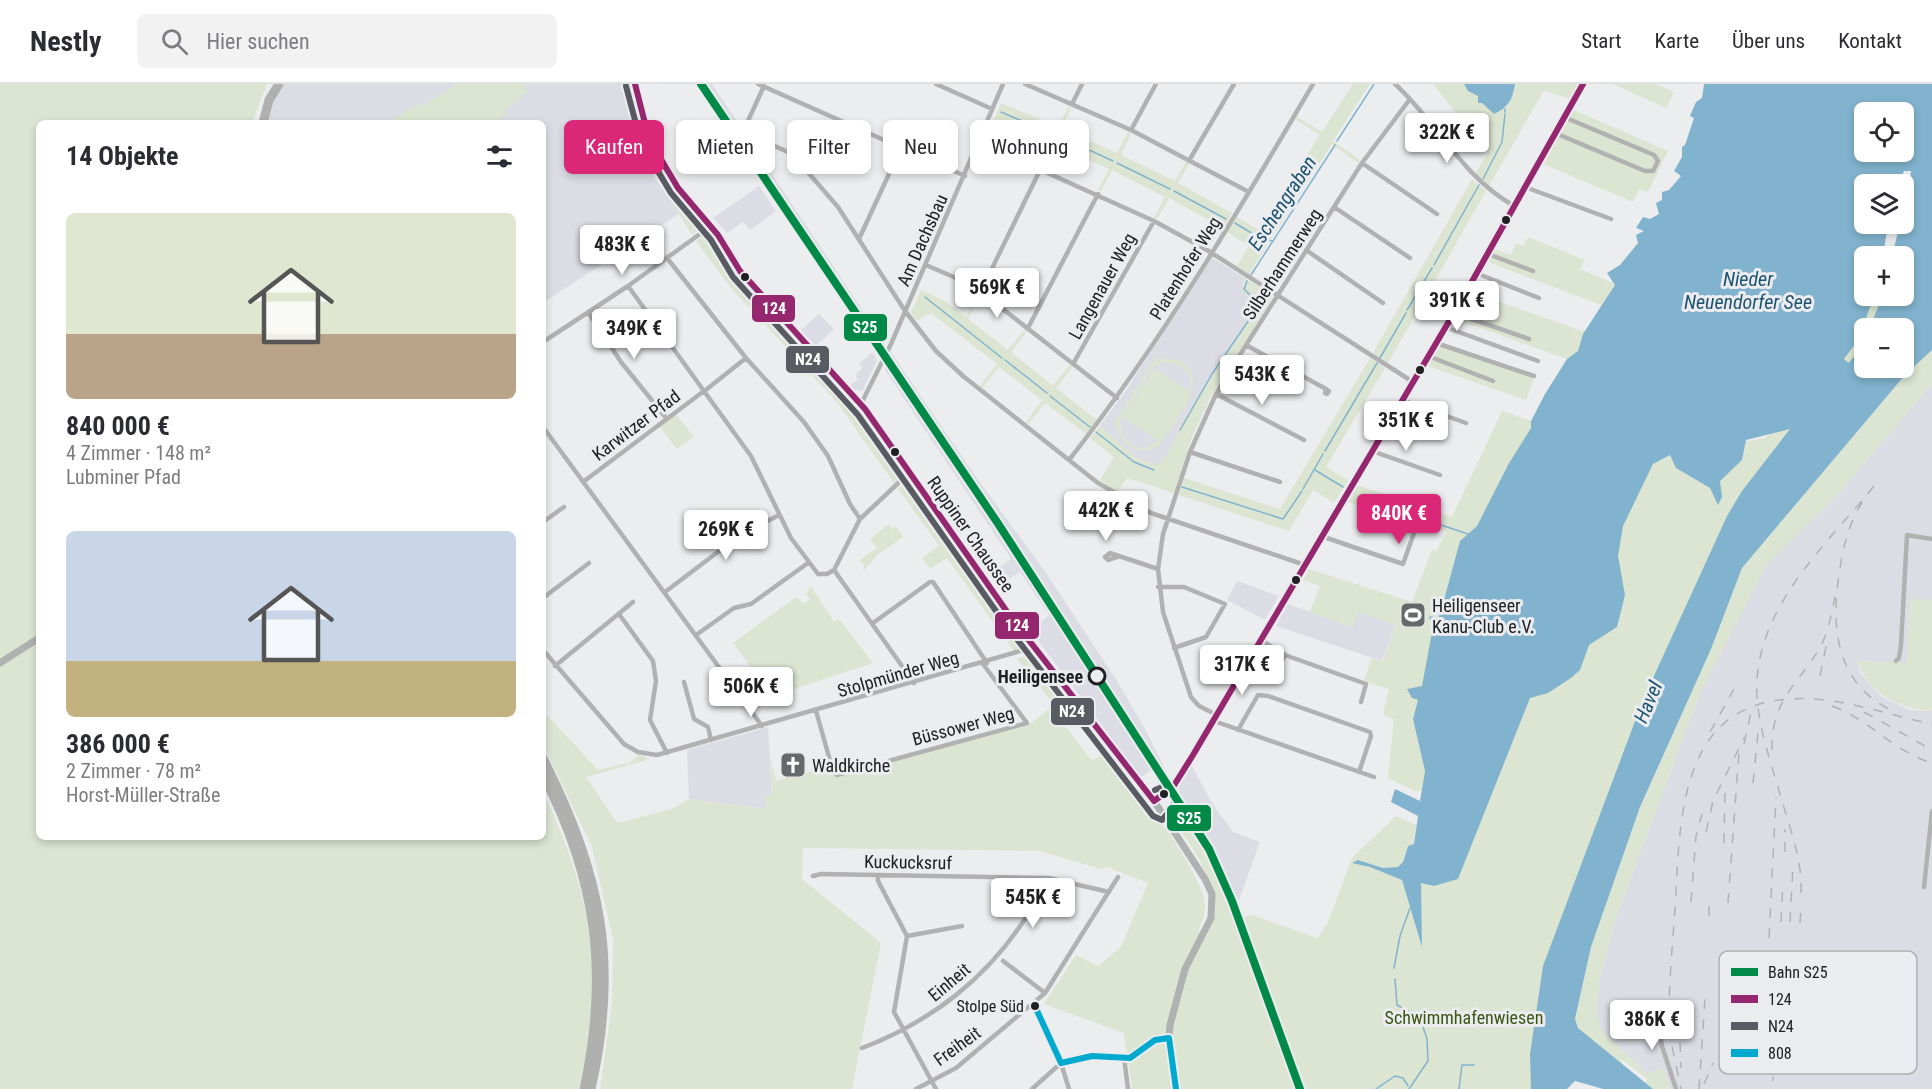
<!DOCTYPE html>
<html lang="de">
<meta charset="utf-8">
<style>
:root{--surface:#fff;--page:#f2f2f3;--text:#2b2b33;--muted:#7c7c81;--line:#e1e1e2;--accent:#db2777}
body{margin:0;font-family:"Roboto Condensed",sans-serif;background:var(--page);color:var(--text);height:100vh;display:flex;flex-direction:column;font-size:22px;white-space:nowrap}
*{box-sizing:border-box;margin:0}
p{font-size:20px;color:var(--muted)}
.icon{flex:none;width:33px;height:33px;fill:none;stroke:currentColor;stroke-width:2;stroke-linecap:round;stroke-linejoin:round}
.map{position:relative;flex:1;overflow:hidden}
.drawer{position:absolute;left:36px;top:36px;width:510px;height:720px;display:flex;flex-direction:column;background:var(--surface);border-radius:9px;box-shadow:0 3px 9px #0003}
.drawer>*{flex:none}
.banner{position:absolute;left:564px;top:36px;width:570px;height:54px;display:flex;gap:12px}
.buttons{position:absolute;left:1854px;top:18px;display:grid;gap:12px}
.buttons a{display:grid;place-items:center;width:60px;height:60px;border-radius:9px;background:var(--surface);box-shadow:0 3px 9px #0003;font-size:30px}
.price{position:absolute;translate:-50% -51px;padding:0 14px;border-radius:6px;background:#fff;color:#222;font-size:20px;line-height:39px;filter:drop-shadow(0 2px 3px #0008)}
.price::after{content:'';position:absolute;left:50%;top:36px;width:18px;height:14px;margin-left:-9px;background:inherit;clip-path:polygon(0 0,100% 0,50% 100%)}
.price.current{background:var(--accent);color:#fff}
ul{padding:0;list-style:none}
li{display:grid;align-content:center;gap:12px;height:318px;padding:0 30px}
li span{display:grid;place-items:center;height:186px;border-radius:9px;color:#555}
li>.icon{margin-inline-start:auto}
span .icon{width:108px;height:108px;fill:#fffc;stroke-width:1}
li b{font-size:26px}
h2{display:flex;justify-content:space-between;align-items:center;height:72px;padding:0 30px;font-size:26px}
.tag{padding:0 21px;border-radius:9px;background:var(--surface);box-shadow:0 3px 9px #0003;font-size:21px;line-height:54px}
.tag.current{background:var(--accent);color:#fff}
header{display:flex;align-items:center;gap:36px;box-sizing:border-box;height:84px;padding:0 30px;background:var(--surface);border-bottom:2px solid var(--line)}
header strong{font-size:28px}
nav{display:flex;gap:33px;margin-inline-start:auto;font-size:21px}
.search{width:420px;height:54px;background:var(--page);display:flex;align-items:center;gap:15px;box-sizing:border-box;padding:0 21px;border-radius:9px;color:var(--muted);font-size:22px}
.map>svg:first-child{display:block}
.built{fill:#dcdde4}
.green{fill:#dbe5d1;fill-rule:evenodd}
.water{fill:#82b3ce;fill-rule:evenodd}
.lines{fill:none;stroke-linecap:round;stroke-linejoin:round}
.stream{stroke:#82b3ce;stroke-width:1.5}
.street{stroke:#b1b1b2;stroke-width:4.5}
.secondary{stroke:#b0b1b1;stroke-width:7}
.highway{stroke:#b0b0af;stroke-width:9}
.rail{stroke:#b2b2b4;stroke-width:1.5;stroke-dasharray:10 10;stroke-linecap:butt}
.bus-1-casing{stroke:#ebecf0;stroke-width:10}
.bus-2-casing{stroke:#ebecf0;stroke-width:10}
.bus-3-casing{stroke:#ebecf0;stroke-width:10}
.bus-1{stroke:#95276e;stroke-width:6}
.bus-2{stroke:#595b62;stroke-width:6}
.bus-3{stroke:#00a9ce;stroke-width:6}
.rail-1-casing{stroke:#ebecf0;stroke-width:12}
.rail-1{stroke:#018a47;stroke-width:8}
.bus-dot{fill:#202022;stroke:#ebecf0;stroke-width:2}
.stop-dot{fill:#ebecf0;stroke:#202022;stroke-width:3}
.labels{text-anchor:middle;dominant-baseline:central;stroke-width:6;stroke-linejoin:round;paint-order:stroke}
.bus-label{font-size:16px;fill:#202022;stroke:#ebecf0;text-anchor:end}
.street-label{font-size:18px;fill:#202022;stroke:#ebecf0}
.poi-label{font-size:18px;fill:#202022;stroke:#ebecf0;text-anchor:start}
.stop-label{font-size:18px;font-weight:bold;fill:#202022;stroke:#ebecf0;text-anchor:end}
.park-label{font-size:18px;fill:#3d5511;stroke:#ebecf0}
.water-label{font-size:20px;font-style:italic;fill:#1d536e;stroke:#ebecf0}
.key{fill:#ebecf0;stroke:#aeafb2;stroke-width:1.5}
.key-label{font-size:16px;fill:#202022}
.line-badge{stroke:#ebecf0;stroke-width:2}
.badge-label{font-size:16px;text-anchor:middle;font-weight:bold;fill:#fff}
</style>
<header>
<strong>Nestly</strong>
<div class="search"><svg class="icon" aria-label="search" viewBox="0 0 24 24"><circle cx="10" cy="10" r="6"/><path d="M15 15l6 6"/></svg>Hier suchen</div>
<nav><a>Start</a><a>Karte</a><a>Über uns</a><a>Kontakt</a></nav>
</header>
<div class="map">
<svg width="1932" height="1005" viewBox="0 0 1932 1005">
<rect width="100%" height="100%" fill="#ecedef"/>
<path class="built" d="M283,0h338l18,64 17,32 24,33 -137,90v-180h-278l6,-17z
M694,0h18l173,260 -5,11z
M759,102l17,25 -26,19 -7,-8 -16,11 -14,-15z
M1213,174l33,21 -3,5 4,12 7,5v8l-69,110 -18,36 -11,11 -21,-9 -35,-31 25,-34 85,-133z
M819,230l15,15 -18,17 -15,-16z
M872,268l5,8 -12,26 -3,5 -7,-1 -5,-5 8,-5 -3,-5 7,-7 -3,-4z
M891,268l83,122 72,99 71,108 28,48 31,61 16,-24 20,37 21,29 27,10 -22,61 25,74 44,112h-10l-8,-18 -72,-200 -47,-68 4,-8 -6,-9 -3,3 -13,-19 -11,7 -111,-147 19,-15 -29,-43 -23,14 -8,-12 22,-15 -126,-189z
M1932,299v282l-75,-4 4,13 21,23 28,13 22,1v378h-262l-6,-20 -18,4 -45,-43 -5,-15 2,-28 16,-64 86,-230 67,-130 73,-71z
M1237,497l42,15 -14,24 -38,-20z
M1288,520l64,23 6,-16 38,13 -14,37 -106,-35z
M768,643l4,69 -7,13 -76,-10 -2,-49z"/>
<path class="green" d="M0,0h267l-15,39h-213v714h504v-45c50,105 63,183 36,297h-579z
M457,0h65l6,8 -24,19 2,3 -14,9h-104l31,-21 3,5z
M621,0h9l7,42 14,32 11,21 38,45 1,4 -9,7 -50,-80 -9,-22z
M1353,0h17l-37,57 27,19 -2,3 -26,-19 -83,130 -12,-8 12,-20 -22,-14 10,-15 22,13 61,-95 -25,-16 2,-2 25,15z
M1433,0h31c7,18 33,12 50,11l1,-11h62l-8,15 -25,-9 -55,96 -14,-12 13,-22z
M1613,0h43l18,8 -8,16z
M1001,19l57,24 11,-21 2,1 -9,21 55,25 11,-21 3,2 -10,21 54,26 12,-21 3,2 -12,21 54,30 -9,15 -54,-30 -12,21 -3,-1 11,-21 -53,-27 -11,21 -3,-1 11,-21 -54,-24 -11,21 -3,-1 10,-22 -57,-24z
M1574,26l94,41 -20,41 -9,-3 -6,13 -90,-38z
M1472,95l14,12 -98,172 -15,-10z
M706,150l5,1 35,54 58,60c8,25 26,27 40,44 21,26 37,53 58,78l-8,12 -58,-82 -105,-113 -35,-47z
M1528,153l57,23 -5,9 35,15 -14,28 -15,19 15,-26 -113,-43 7,-13 16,6 5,-12 7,3z
M1246,195l25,16 1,3 -62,100 -18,39 -18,56 -47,-15 -10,14 -17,-12 14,-23 -24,-19 10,-12 35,31 21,8 11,-10 17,-36 70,-110v-8l-12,-10z
M921,206l24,11 21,16 13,-24 -11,26 40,31 17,-21 2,2 -16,21 42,34 17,-21 3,2 -17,21 41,32 -11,14 -41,-31 -17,21 -2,-2 16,-22 -43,-33 -17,21 -2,-2 17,-22 -66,-51 -15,8 -5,-8z
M1471,208l114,40 -2,3 6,4 -43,55 21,-35 -112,-40z
M1871,212h13l-13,32h-7l-2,23 -120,147 -209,591h-226l-44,-112 -19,-60 8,-2 65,23 10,-13 25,-67 44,-42 20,9 -2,19 -6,2 -6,17 -3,4 -16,1 -25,-8 -4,3 17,4 31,13 19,62v-59l75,-165 157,-254 17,-9 95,-17 35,-31 20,-23 16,-36z
M1440,261l94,33 -8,22 -98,-34z
M1932,266v33l-92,109 -73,72 -67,129 -86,230 -16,64 -2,27 5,16 45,43 18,-4 6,20h-17l-8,-7 2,-3 -24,-19 -3,3 -42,-35 -3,-9 16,-72 49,-140 71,-158 31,-81 163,-193z
M1156,273c8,4 18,0 27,6 28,19 -11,61 -24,82 -12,11 -31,5 -39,-9 -3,-5 -3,-9 -6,-13zM1162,278c15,-1 36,12 27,29l-34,-22 -32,49 35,22 11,-16c-14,22 -25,35 -47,11l-2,-14 34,-54z
M1370,274l15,10 -59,99 22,13 -14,23 -21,-13 -24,41 -110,-36 5,-17 96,31z
M1502,327l29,10v7l-54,98 -17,15 -38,146 -10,11 6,2 -5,19 12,52 -3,20 -4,-1 -1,2 -29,-14 6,-59 -11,-4 6,-26 -25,-8 8,-23 11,3 13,-36 -38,-13 -6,15 -42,-15 10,-26 -17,-6 6,-11 103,33 20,-52 4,1 11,-19 -27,-9 -1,3 -71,-24 9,-17 95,32z
M675,329l19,24 -17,12 -19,-24z
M907,400l11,10 37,55 4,10 65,84 -1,5 -9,3 -67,-93 -17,11 -8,-11 17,-12 -41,-58z
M889,440l3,5 4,-3 7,11 -26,18 -14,17 1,-7 -4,-5 17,-12 -7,-9z
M811,502l23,36 5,-3 34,44 -101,33 -39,-53 63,-46 8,7 6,-5 -4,-5z
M1910,515l22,1v111c-33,-2 -63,-17 -75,-50l50,2z
M1033,570l46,60 -14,12 27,35 15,-10c23,30 96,119 98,154 0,10 -3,17 -7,26l8,5c3,-7 8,-14 9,-22 4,-34 -31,-78 -49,-105l4,-6 47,68 80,218h-165l-8,-56 -80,-29 32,-49 22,11 23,-19 27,-64 -41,-16 -6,2 -61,-18 -229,-3h-8l-1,31 79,64 -29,146h-252l12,-85 1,-65 -21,-92 -49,-103v-33l55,59 28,-7 2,2 10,-10 8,2 1,3 -61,17 31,46 55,-14 17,-10 76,10v-13l7,-1 -2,-37 6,23 52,-14 9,8 193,-51 24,-19 -37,-46z"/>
<path class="water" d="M1464,0h51c-2,15 -7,24 -21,30l-12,-11h-4v-7l-10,-5z
M1704,0h228v266l-27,25 -163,193 -31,81 -71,158 -49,140 -16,72 3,9 75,61h-50l-28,-8 -8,8h-36l-1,-35 13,-88 100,-266 84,-184 15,-25 48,-62 -44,11 -4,20 -22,21 2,16 -4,8 -8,-17 -34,-20 -6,-13 -17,9 -30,62 -5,30 7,39 -8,32 -28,18 -9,25 -9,8 -23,15 -18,5 -72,181 -24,7 -13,-3 1,64 -20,-67 -32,-13 -18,-4 6,-3 25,8 15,-1 5,-5 5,-16 6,-2 4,-28 -27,-14 4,-13 25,12 5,-30 -12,-52 5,-19 -6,-2 -5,-9 15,-3 10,-54 4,-10 -7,-3 1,-3 8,2 3,-7 19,-70 17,-15 31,-61 23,-37v-7l14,-27 22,-35 11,-8 5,-17 32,-49 -8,-12 13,-8 18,-22 -2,-8 8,-4 -8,-3 7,-11 7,2 9,-5 -3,-11 6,-3v-8l7,-2 12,-14 -7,-5 8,-14v-10l3,-2 9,-27 -4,-2 6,-14 6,-4zM1904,28v40h-40v-40zM1904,87h7c-1,7 0,12 0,19 0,11 -7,22 -7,34h-4l-8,32h12v40h-22l-12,32h34v40h-40v-27l-15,22 -5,-4 14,-19 16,-44h-10v-40h19l5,-32h-24v-40h34z"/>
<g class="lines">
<path class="stream" d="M1505,25v3
M1001,28l54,23
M1059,52l54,25
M1337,57l37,-57
M1117,79l53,26
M1483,95l19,-37 3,-28
M1174,107l52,28
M1235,139l23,14
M1263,155l10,2
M1434,181l45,-80
M1251,191l84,-130
M925,213l77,61
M1407,226l25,-42
M1380,274l26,-45
M1005,276l42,33
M1050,312l40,31
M1180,346l32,-56 43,-63 2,-9 -13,-13 3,-8
M1096,348l38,30 20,8
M1325,367l52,-88
M1315,386l28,17
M1182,403l101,32 19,-28
M1303,405l20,-35
M1360,414l108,36
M1394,884l6,-32 10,-28
M1395,895l2,26 23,13 7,21 1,22 -19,28
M1376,1005l19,-13 8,2 5,8
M1459,1005l3,-24h12"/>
<path class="street" d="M758,0l207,92
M936,0l56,25
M1025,0l106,46 118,62
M1395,0c44,40 65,91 119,122
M764,2l-17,37 3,10 4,4 34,15 11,10 39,45 67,104 31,40 27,25 135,107 53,30 154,52
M1072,20l10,-20
M1131,46l25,-46
M1555,49l90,38h8l5,-10 -4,-6 -90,-38
M979,58l175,79 53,29 206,132
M1190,75l44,-75
M1362,79l75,51
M1525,103l86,32
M1334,123l76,51
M859,155l42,-91
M1306,166l77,53
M1488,170l45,17
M667,174l79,100 58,64 24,34 22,48 10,15
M926,181l46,20 145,113
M1476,189l63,25
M628,202l123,170 40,82 27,36h9l7,-4 26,-51 49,-46
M981,207l60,-123
M588,228l33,50 46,57
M1454,229l75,26
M1445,243l93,34
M1028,244l70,-134
M543,258l85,-56 83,-60
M1436,259l98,33
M1246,261l80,44
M1428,272l65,25
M1073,280l81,-143
M707,305l39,-31
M1326,305l3,2 -2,3 -2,-1z
M1216,310l88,46
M1402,316l64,23
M861,320l30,-60 112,-260
M543,343l219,299
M1372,367l68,24
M1190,368l90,30
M1069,376c92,-117 169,-248 244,-376
M583,398l121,-91
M543,438l21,-15
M1321,452l82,28 11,-31
M1120,472l-12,4 -3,-3 5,-4 48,16
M834,486l80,113
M1158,503h26l41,17 -19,33 -32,11
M665,508l74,-56 40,-21
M543,514l46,-35
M619,530l34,47 3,20 -6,39 17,33
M873,539l57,-41h3l54,81
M696,551l38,-27 17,-4 57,-41
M1261,556l24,15 81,29 -5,18
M543,566l81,94 14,8 19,3 377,-108
M1896,577l3,-3 2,-13 6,-110 25,4
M555,582l78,-64
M1273,591l12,-20
M684,598l10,37 14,8 3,13
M816,627l17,60 4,4 190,-52 -44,-59
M1217,631l-18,-9 -8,-9 -28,-85 -5,-43 5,-35 27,-82 26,-58 30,-49 116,-182 48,-64
M1214,637l160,56
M1238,646l20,-35 10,1 102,36 1,4 -12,36
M878,791v6l29,55 -13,76 42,77
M813,792l8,-2 228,4 60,14
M1924,803l8,-76
M907,852l55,-10
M1003,877l42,32
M1034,920l27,59 8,26
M1657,922l5,40 14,43
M862,964c69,-26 127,-71 166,-134 7,-11 17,-23 21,-36
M1124,973l4,32
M916,1005l40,-21 89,-75 73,-116
M1032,1005l29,-26 31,-7 38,2 25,-18 14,-2"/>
<path class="secondary" d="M635,0l14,55 29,49 40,47 22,36 24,28 101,110 145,207 144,185 51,78 7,15 -1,24 -26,51 -15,56 -1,13 7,51
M0,579l39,-25
M1154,717l19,-14 20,-32 268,-454 122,-217"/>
<path class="highway" d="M263,39l6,-23 10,-16
M543,674c58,116 77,203 48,331
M543,691c54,105 66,199 41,314"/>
<path class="rail" d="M1874,402c-23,28 -30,54 -35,89 -8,52 -3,107 50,134
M1820,592l7,-34
M1832,622c37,13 62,46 100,57
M1864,628l68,38
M1710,648l24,-43
M1744,660l7,-32
M1772,666c-1,-48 23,-63 46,-99 10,-16 13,-35 17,-54
M1753,699l5,-50
M1706,748l7,-31 31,-63
M1724,759l1,-53
M1785,768v-23
M1801,809c2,-35 -14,-72 -23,-106 -8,-27 -17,-53 -20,-80 -11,-86 56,-150 107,-210
M1691,818l5,-66 6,-22
M1728,819l11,-151
M1709,832v-12
M1781,838l2,-40
M1790,838l3,-57
M1800,839l1,-15
M1769,854l7,-141
M1767,873l-1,27 8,60 -1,37
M1668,943l13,62
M1669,952c-1,-42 3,-85 6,-127 5,-79 1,-197 105,-209 52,-7 102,14 152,24
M1680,958l1,26
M1704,1000l9,-21
M1699,1005l6,-91"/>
<g class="bus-1-casing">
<path id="bus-1" d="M635,0l14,55 29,49 40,47 22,36 125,138 145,207 144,185
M1154,717l19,-14 20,-32 268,-454 122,-217"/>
</g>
<g class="bus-2-casing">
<path id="bus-2" d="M626,2l15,57 30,50 40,47 22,37 125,138 145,206 150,195 9,4 12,-14 1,-14 -8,-7 -12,5"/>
</g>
<g class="bus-3-casing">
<path id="bus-3" d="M1034,920l27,59
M1169,954l7,51
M1061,979l31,-7 38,2 25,-18 14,-2"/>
</g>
<use href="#bus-1" class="bus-1"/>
<use href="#bus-2" class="bus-2"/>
<use href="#bus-3" class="bus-3"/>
<g class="rail-1-casing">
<path id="rail-1" d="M701,0l296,438 212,327 23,52 68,188"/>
</g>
<use href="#rail-1" class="rail-1"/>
</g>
<defs>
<g id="stadium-square" transform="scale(1.35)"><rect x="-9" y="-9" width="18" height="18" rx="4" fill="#67686a" stroke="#ebecf0"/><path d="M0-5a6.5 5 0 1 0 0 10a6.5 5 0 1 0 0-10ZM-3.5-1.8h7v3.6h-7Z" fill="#fff"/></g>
<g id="church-square" transform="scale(1.35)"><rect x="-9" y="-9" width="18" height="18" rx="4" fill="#67686a" stroke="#ebecf0"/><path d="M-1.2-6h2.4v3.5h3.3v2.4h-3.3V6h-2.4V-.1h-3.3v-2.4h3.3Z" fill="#fff"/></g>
</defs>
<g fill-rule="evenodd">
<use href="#stadium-square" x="1413" y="531"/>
<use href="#church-square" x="793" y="681"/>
</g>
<g class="bus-dot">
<circle cx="1506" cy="136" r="5"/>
<circle cx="745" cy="193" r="5"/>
<circle cx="1420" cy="286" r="5"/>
<circle cx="895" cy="368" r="5"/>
<circle cx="1296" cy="496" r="5"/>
<circle cx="1164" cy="710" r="5"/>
<circle cx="1035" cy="922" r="5"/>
</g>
<circle class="stop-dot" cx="1097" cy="592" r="8"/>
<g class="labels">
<g class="bus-label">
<text x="1024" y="922">Stolpe Süd</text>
</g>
<g class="street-label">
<text transform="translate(922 156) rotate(-66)">Am Dachsbau</text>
<text transform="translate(1282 180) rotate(-57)">Silberhammerweg</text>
<text transform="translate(1185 184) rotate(-58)">Platenhofer Weg</text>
<text transform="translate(1102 202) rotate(-61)">Langenauer Weg</text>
<text transform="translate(636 341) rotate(-37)">Karwitzer Pfad</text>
<text transform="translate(971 450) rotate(55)">Ruppiner Chaussee</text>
<text transform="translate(898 590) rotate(-16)">Stolpmünder Weg</text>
<text transform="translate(963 642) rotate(-15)">Büssower Weg</text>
<text transform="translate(908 778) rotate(1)">Kuckucksruf</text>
<text transform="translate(949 898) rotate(-40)">Einheit</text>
<text transform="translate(957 962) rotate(-36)">Freiheit</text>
</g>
<g class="poi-label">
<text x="1432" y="521">Heiligenseer<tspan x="1432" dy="21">Kanu-Club e.V.</tspan></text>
<text x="812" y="681">Waldkirche</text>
</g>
<g class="stop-label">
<text x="1083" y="592">Heiligensee</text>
</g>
<g class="park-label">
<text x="1464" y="933">Schwimmhafenwiesen</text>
</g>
<g class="water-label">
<text transform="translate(1282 119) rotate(-57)">Eschengraben</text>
<text x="1748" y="195">Nieder<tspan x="1748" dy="23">Neuendorfer See</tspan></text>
<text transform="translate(1648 618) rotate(-67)">Havel</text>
</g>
</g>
<rect x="1719" y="867" width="198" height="123" rx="9" class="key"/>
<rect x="1731" y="884" width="27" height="8" fill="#018a47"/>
<rect x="1731" y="911" width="27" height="8" fill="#95276e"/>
<rect x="1731" y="938" width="27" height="8" fill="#595b62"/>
<rect x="1731" y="965" width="27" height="8" fill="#00a9ce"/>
<g class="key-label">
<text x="1768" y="894">Bahn S25</text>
<text x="1768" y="921">124</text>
<text x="1768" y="948">N24</text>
<text x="1768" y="975">808</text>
</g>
<g class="line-badge">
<rect x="751" y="210" width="45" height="29" rx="6" fill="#95276e"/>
<rect x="843" y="229" width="45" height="29" rx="6" fill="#018a47"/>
<rect x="785" y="261" width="45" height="29" rx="6" fill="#595b62"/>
<rect x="994" y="527" width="46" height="29" rx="6" fill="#95276e"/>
<rect x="1050" y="613" width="45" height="29" rx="6" fill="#595b62"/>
<rect x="1166" y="720" width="46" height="28" rx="6" fill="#018a47"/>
</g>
<g class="badge-label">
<text x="774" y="230">124</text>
<text x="865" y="249">S25</text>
<text x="808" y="281">N24</text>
<text x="1017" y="547">124</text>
<text x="1072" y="633">N24</text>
<text x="1189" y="740">S25</text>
</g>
</svg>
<div class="buttons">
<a><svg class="icon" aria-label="locate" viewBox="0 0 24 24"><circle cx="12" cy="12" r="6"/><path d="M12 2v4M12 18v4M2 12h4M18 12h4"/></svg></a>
<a><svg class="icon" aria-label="layers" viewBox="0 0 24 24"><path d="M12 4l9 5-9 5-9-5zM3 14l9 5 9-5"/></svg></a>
<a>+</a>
<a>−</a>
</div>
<b class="price" style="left:1447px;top:80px">322K €</b>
<b class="price" style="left:622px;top:192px">483K €</b>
<b class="price" style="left:997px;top:235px">569K €</b>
<b class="price" style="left:1457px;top:248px">391K €</b>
<b class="price" style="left:634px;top:276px">349K €</b>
<b class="price" style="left:1262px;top:322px">543K €</b>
<b class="price" style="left:1406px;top:368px">351K €</b>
<b class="price" style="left:1106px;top:458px">442K €</b>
<b class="price current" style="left:1399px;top:461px">840K €</b>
<b class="price" style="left:726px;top:477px">269K €</b>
<b class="price" style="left:1242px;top:612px">317K €</b>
<b class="price" style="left:751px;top:634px">506K €</b>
<b class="price" style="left:1033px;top:845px">545K €</b>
<b class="price" style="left:1652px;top:967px">386K €</b>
<div class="banner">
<a class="tag current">Kaufen</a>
<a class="tag">Mieten</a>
<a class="tag">Filter</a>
<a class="tag">Neu</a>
<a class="tag">Wohnung</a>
</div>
<section class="drawer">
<h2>14 Objekte<svg class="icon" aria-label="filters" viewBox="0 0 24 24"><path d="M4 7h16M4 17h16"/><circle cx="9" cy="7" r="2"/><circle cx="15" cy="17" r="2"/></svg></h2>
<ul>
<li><span style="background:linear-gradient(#dfe7d0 65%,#b9a48a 0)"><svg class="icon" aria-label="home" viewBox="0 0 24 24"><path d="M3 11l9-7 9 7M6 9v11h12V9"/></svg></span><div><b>840 000 €</b><p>4 Zimmer · 148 m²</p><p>Lubminer Pfad</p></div></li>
<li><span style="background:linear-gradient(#c9d6e8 70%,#c2b280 0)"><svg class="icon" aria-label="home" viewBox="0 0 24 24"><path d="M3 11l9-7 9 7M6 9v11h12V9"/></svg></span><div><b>386 000 €</b><p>2 Zimmer · 78 m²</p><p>Horst-Müller-Straße</p></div></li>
</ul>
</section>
</div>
